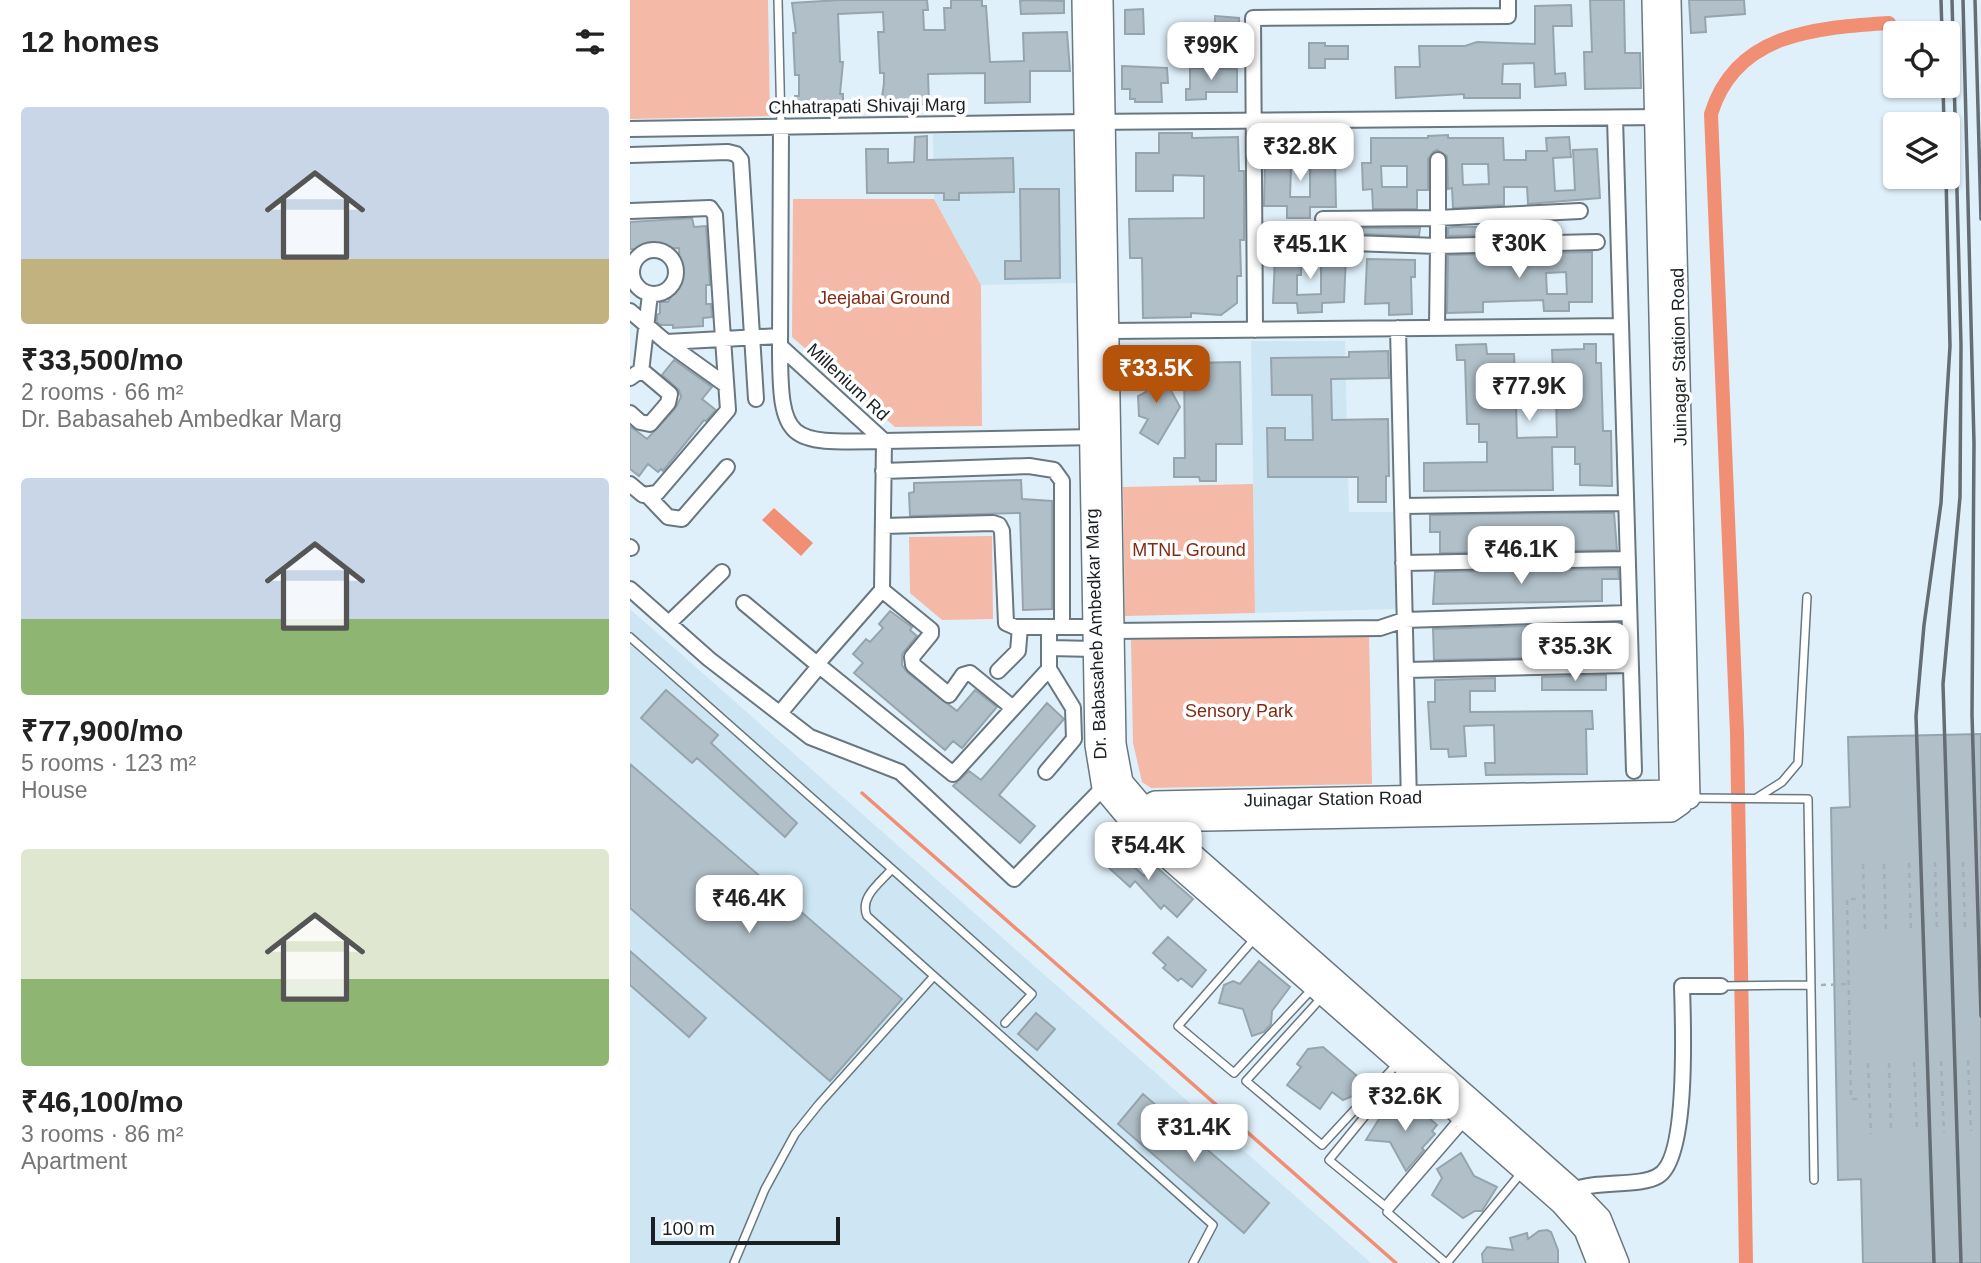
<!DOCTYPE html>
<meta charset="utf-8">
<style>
:root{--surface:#fff;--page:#f6f6f6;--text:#222;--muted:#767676;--accent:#b45309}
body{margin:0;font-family:Helvetica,sans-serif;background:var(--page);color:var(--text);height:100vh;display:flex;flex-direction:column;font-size:26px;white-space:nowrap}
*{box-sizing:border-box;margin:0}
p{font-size:23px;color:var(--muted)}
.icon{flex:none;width:38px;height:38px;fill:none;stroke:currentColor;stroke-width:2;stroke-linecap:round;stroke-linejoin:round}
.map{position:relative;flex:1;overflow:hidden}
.details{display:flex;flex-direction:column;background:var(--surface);width:630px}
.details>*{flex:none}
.buttons{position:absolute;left:1253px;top:21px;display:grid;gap:14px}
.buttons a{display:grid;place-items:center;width:77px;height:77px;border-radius:7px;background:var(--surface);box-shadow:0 2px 5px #0004;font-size:35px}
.scale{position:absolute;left:21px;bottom:18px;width:189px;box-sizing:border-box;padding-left:7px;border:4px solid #1a2024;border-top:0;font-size:19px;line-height:24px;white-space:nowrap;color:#1a2024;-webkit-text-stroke:5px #fff;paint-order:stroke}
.price{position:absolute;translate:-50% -60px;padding:0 16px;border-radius:14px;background:#fff;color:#222;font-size:23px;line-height:46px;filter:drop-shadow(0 2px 4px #0008)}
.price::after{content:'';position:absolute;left:50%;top:42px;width:21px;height:16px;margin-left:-10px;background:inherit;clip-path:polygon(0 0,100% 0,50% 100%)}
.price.selected{background:var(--accent);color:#fff}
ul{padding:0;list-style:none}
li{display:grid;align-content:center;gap:14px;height:371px;padding:0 21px}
li span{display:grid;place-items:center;height:217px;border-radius:7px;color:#555}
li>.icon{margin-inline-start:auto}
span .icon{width:126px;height:126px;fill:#fffc;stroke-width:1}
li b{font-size:30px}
h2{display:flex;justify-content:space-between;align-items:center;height:84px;padding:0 21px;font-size:30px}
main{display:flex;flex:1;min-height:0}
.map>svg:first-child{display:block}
.built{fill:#cee6f3}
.green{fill:#f5b9a8}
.water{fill:#f18f74}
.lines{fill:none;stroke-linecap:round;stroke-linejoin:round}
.stream{stroke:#f18f74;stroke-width:3.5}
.canal{stroke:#f18f74;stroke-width:14}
.building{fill:#b0bfc8;stroke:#96a5ad;stroke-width:2;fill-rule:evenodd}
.lane-casing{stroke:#69777f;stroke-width:10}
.street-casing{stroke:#69777f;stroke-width:18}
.secondary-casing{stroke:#69777f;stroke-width:24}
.path{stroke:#a3b0b8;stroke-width:2.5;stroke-dasharray:5 5;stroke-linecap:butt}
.lane{stroke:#fff;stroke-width:7}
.street{stroke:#fff;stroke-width:14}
.secondary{stroke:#fff;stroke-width:21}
.rail{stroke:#636d73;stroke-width:3.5}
.labels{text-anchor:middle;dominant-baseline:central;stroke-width:7;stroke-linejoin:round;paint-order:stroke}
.street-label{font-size:18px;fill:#1a2024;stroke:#fff}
.park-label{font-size:18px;fill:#812b13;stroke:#fff}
</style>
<main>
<section class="details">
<h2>12 homes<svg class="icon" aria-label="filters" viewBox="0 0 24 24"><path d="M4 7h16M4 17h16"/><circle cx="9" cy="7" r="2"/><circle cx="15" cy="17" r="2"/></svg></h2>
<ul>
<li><span style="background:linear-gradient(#c9d6e8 70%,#c2b280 0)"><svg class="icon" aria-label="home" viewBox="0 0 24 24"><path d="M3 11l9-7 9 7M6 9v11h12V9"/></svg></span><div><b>₹33,500/mo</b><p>2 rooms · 66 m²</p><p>Dr. Babasaheb Ambedkar Marg</p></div></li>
<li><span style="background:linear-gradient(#c9d6e8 65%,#8fb573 0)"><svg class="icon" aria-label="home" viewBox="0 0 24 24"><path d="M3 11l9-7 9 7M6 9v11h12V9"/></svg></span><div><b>₹77,900/mo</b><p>5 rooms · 123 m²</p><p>House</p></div></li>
<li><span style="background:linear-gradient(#dfe7d0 60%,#8fb573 0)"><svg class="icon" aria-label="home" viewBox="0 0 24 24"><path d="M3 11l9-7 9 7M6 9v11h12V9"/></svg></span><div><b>₹46,100/mo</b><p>3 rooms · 86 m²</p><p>Apartment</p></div></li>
</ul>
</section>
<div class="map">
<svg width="1351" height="1263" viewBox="0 0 1351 1263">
<rect width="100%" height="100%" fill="#e0f0fa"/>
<path class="built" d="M443,131l4,152 -96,2 -47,-86 -1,-65z
M621,341h94l4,171h44l3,97 -141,4z
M0,609l741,654h-741z"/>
<path class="green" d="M0,0h138l2,116 -140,3z
M163,199h141l47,86 1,141 -87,1 -103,-90z
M623,484l2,129 -130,3 -2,-129z
M362,536l1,83 -51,1 -32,-27 -1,-56z
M739,633l3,151 -221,4 -9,-6 -9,-39 -2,-103z"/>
<path class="water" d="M144,508l39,35 -12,13 -39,-36z
M494,831l29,25 -12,13 -28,-24z"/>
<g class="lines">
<path class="stream" d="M232,793l534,470"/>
<path class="canal" d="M1116,1263l-9,-530 -26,-619c25,-82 106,-86 178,-91"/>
</g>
<path class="building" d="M209,0h88l1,10h-5l1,20h21l-1,-22h7v-8h31v6h4l4,56 34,-1 -1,-28 44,-1 3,39h-40v31l-45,1v-30l-57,1 1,30 -48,1 3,-22v-10h-4l-2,-41h6l-1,-20 -45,2 2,48h3l-3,32h3v12l-48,1v-11h4v-21h-4l-2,-42h3l-4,-30z
M397,0l37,1v12l-43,1 -1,-13z
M960,0h34l1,53h15l1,35 -56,1 -1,-37h8z
M1059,0h55l1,14 -40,3 1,15 -15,1z
M941,5l1,21h-19l2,48 10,-1 1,12 -31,2 -1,-24 -31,1 -1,20h18v14h-56v-4l-68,4 -1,-31h25l-1,-21h46l12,-4 58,2v-38z
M513,9l1,25h-19v-24z
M585,16l24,2v25l-36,1v-19h12z
M679,43h16v3h23v13h-23v9h-16z
M492,66l45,2 1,15h-7l1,19h-27v-3h-5v-10h-8z
M560,68l47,1v23h-31v7l-20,1v-11h4z
M529,133h33v5l46,-1 1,34h5v69h-4l1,36h-4v27l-16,12 -30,-2v4l-48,1 -1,-60h-12l-1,-39 75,-1v-42l-31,-1v16h-37v-38h23z
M818,135v3h55l1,22h22v-9h21l-1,-13 23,-1 2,20 -18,1 2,33 20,-1 -2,-40 24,-1 3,49 -72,6 -1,-17h-23v18l-51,3 -1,-20 -4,1 -1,-33 -10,-6 -4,2 -5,7v31h-11v19h-44l-1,-20 -9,1 -1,-27h9v-25h57v-2zM832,164h26l1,20 -26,1zM751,166h26v21h-25z
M297,136v24l86,-2 1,34 -55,1v7h-15v-7h-77l-1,-44h22v14l26,-1 1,-25z
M657,149h24v10l24,1 1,47h-26v11h-23v-12h-23l1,-47h22zM661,168h19v29h-20z
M390,189h39l1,89 -55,1v-18h16z
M62,218l2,9 12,-1 4,59h-4v19h5l1,13 -9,1v8l-30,2v-3h-12l-4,-3v-7l3,-2v-11h8l12,-24 -1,-30 -49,1v-27z
M904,223v11l-86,2v-8l5,-1h55v-3z
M733,228h57l-1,8 -56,-2z
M962,252v50h-23v9h-25l-1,-11 -60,2v10l-36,1 1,-58zM936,272l1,22h-20l-1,-21z
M651,255h65l-2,47 -22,1v9l-24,1 -1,-10h-24l2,-45h6zM671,265h20v29l-24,1v-20h4z
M737,259l48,1v17h-4l1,37 -23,1v-12l-24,1z
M856,344l1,10h27l1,23 38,-4 -1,-23 32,-1v-5h12v19h5l2,68h8l1,55 -32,-1v-21h-5v-17h-23l1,43 -129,1v-28l63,-1v-20h-8v-18h-12l-2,-64h-8l-1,-15zM857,379h19l1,22h-19zM926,397l1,40 -40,1 -1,-35h14v-5z
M758,351l1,27 -58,1 1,41 56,-1 1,57h-3v26h-28v-25h-90l-1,-49h18v12h28l-1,-45h-40l-1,-37 78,-1v-5z
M44,360l38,27 -10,12 14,11 -10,11 -2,-1 -41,51 -2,-2 -3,3 -10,-8 -9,12 -9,-7v-43l17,13 28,-30 6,-12 -2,-7 -17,-15z
M610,362l2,82h-26v37h-16l-1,-4h-25v-19h11l-1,-95z
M528,367l22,40 -22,37 -18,-11 8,-14 -9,-3 -1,-20 8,-4 -8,-14z
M391,480l1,19 30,2v108l-29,1 -3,-97 -110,3 -1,-23 5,-1v-9z
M934,513h50l3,37 -177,3v-21h-10v-17z
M988,569l1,10h-17v22l-169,3 2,-32z
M260,611l22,16 -2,3 7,6 -15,18v11l5,7 50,39 18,-21 22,17 -35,41 -9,-7 -8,9 -91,-77 9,-10 -10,-9 13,-15 4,3 13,-14 -4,-4z
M990,623v33l-186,4 -1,-31z
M976,675v15h-64v-13z
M865,678v13h-25v21l122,-1 1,18h-7l1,45 -101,1 -1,-12h10l-1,-38 -30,1 2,30 -17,1 -1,-8h-17l-3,-47h7v-22z
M36,690l52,45 -7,8 86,80 -12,14 -88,-79 -5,5 -51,-45z
M417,703l17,16 -65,76 36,31 -15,17 -67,-57 16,-15 12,9z
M1351,734v529h-118l-2,-84 -23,1 -7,-372 19,-1 -2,-70z
M0,764l272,235 -72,82 -200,-173z
M480,845l34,31 10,-11 39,34 -16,18 -13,-12 -3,4 -26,-28 -5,6 -32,-29z
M538,937l38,33 -14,17 -11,-9 -3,3 -15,-13 3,-3 -13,-12z
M0,951l76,67 -17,19 -59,-52z
M629,961l31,26 -18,24 -1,13 -7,8 -12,4 -9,-27 -24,-6 5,-18 9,-4 7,3z
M406,1013l19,16 -18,21 -19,-16z
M693,1047l34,29 1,10 -3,9 -12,5 -11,-8 -12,17 -33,-24 14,-18 -4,-3 11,-15z
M513,1094l126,109 -25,30 -126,-109z
M780,1101l27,24 -5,6 3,3 -13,14 2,2 -18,21 -16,-29 -24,-2 13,-21h15z
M831,1153l13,23 23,11 -15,24h-7l-12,7 -31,-23 10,-17 -5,-9z
M917,1230l4,2 7,18v13h-75l-1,-9 5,-7 26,3 -3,-12 17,-5 1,6 11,-8z"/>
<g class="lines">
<g class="lane-casing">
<path id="lane" d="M148,0l3,126
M0,637l262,232
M1128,797l24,-15 16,-19 9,-166
M1063,798l115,1 6,381
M626,937l-78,89 56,47 78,-84
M304,976l279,249 -20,38
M1091,986l90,-1
M693,996l-77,85 76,64 75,-81
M775,1067l-76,93 56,46 74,-88
M104,1263l31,-74 30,-55 24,-30 115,-128 -67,-60c-8,-19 13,-33 25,-47l140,125 -27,29
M816,1263l-59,-51 79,-91
M817,1263l75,-91"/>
</g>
<g class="street-casing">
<path id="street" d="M985,118l19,653
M151,127l-1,219 104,95 213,-4
M0,129l455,-7 579,-5
M0,155l98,-3 8,2 5,6 15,239
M808,160v86l159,-4
M0,211l80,-3 5,7 8,124 57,-3
M693,219l114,-1 143,-7
M664,241l144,5 -1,82
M2 272a22 22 0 1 1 44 0a22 22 0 1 1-44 0Z
M0,311l36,31 57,-3 5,71 -71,83 -14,2 -13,-11
M768,328l11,475
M625,330l-2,-312 255,-2v-16
M478,331l513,-5
M36,342l60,43
M150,346c0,99 8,97 104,95l-2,149 -65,74 136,110 96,-105v-42
M11,372l9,-78
M0,378l7,-5h8l25,21 -2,9 -18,21 -10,-2 -10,-9
M253,471l146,-5 25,4 8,11v146
M18,496l20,21 14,2 45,-52
M772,506l224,-3
M253,526l110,-3 6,2 3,6 4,92 9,4h79
M0,547l1,1
M773,563l225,-4
M0,589l79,70 101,78 90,35 114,107 89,-91 8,-2
M252,590l49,40v4l-19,23 1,8 36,30 14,-20 7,-2 43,35
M114,603l73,61
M39,623l53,-51
M483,631l267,-3 24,-8 225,-7
M419,648l46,1
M776,670l224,-5
M368,671l20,-20 2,-24
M150,713l40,-48
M416,772l28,-33 -1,-31 -24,-39
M943,1190c25,-10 67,-3 85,-14 31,-17 25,-155 24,-190h39"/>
</g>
<g class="secondary-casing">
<path id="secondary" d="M453,0l13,745 7,43 40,48 418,367 24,27 13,33
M472,0l13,744 7,38 34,40 417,368 27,28 18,45
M1023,0l18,811
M1040,0l19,798
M504,814l21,-12 516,-11 11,5
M519,821l522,-10 10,-7"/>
</g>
<path class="path" d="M1305,862l2,70
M1333,862l2,69
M1279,863l2,69
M1233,864l2,69
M1254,864l2,69
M1226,899h-9l4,200h10
M1191,985l28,-1
M1338,1060l3,71
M1311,1061l3,71
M1284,1062l3,70
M1238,1063l3,71
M1259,1063l2,70"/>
<use href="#lane" class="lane"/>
<use href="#street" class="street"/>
<use href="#secondary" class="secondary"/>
<path class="rail" d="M1311,0l1,33
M1322,0l9,345 -1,152 -17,187 18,579
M1333,0l11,443 -2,272 9,301
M1345,0l6,219
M1313,86l1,38
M1304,1263l-18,-547 8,-91 17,-122 5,-92 4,-65 -4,-169"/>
</g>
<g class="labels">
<g class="street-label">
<text transform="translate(237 106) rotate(-1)">Chhatrapati Shivaji Marg</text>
<text transform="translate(1049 357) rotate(-91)">Juinagar Station Road</text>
<text transform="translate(218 382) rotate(43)">Millenium Rd</text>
<text transform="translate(466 634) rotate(-92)">Dr. Babasaheb Ambedkar Marg</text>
<text transform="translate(703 799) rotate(-1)">Juinagar Station Road</text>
</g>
<g class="park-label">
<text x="254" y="298">Jeejabai Ground</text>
<text x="559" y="550">MTNL Ground</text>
<text x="609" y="711">Sensory Park</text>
</g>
</g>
</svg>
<div class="buttons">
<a><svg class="icon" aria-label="locate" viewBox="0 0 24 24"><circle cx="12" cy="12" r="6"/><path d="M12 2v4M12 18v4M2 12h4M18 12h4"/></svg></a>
<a><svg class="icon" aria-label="layers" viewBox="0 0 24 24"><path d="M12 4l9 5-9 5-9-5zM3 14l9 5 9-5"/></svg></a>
</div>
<div class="scale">100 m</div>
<b class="price" style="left:581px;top:82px">₹99K</b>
<b class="price" style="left:670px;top:183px">₹32.8K</b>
<b class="price" style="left:889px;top:280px">₹30K</b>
<b class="price" style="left:680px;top:281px">₹45.1K</b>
<b class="price selected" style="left:526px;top:405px">₹33.5K</b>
<b class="price" style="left:899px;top:423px">₹77.9K</b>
<b class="price" style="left:891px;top:586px">₹46.1K</b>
<b class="price" style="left:945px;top:683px">₹35.3K</b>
<b class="price" style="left:518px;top:882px">₹54.4K</b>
<b class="price" style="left:119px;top:935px">₹46.4K</b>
<b class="price" style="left:775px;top:1133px">₹32.6K</b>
<b class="price" style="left:564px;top:1164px">₹31.4K</b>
</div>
</main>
